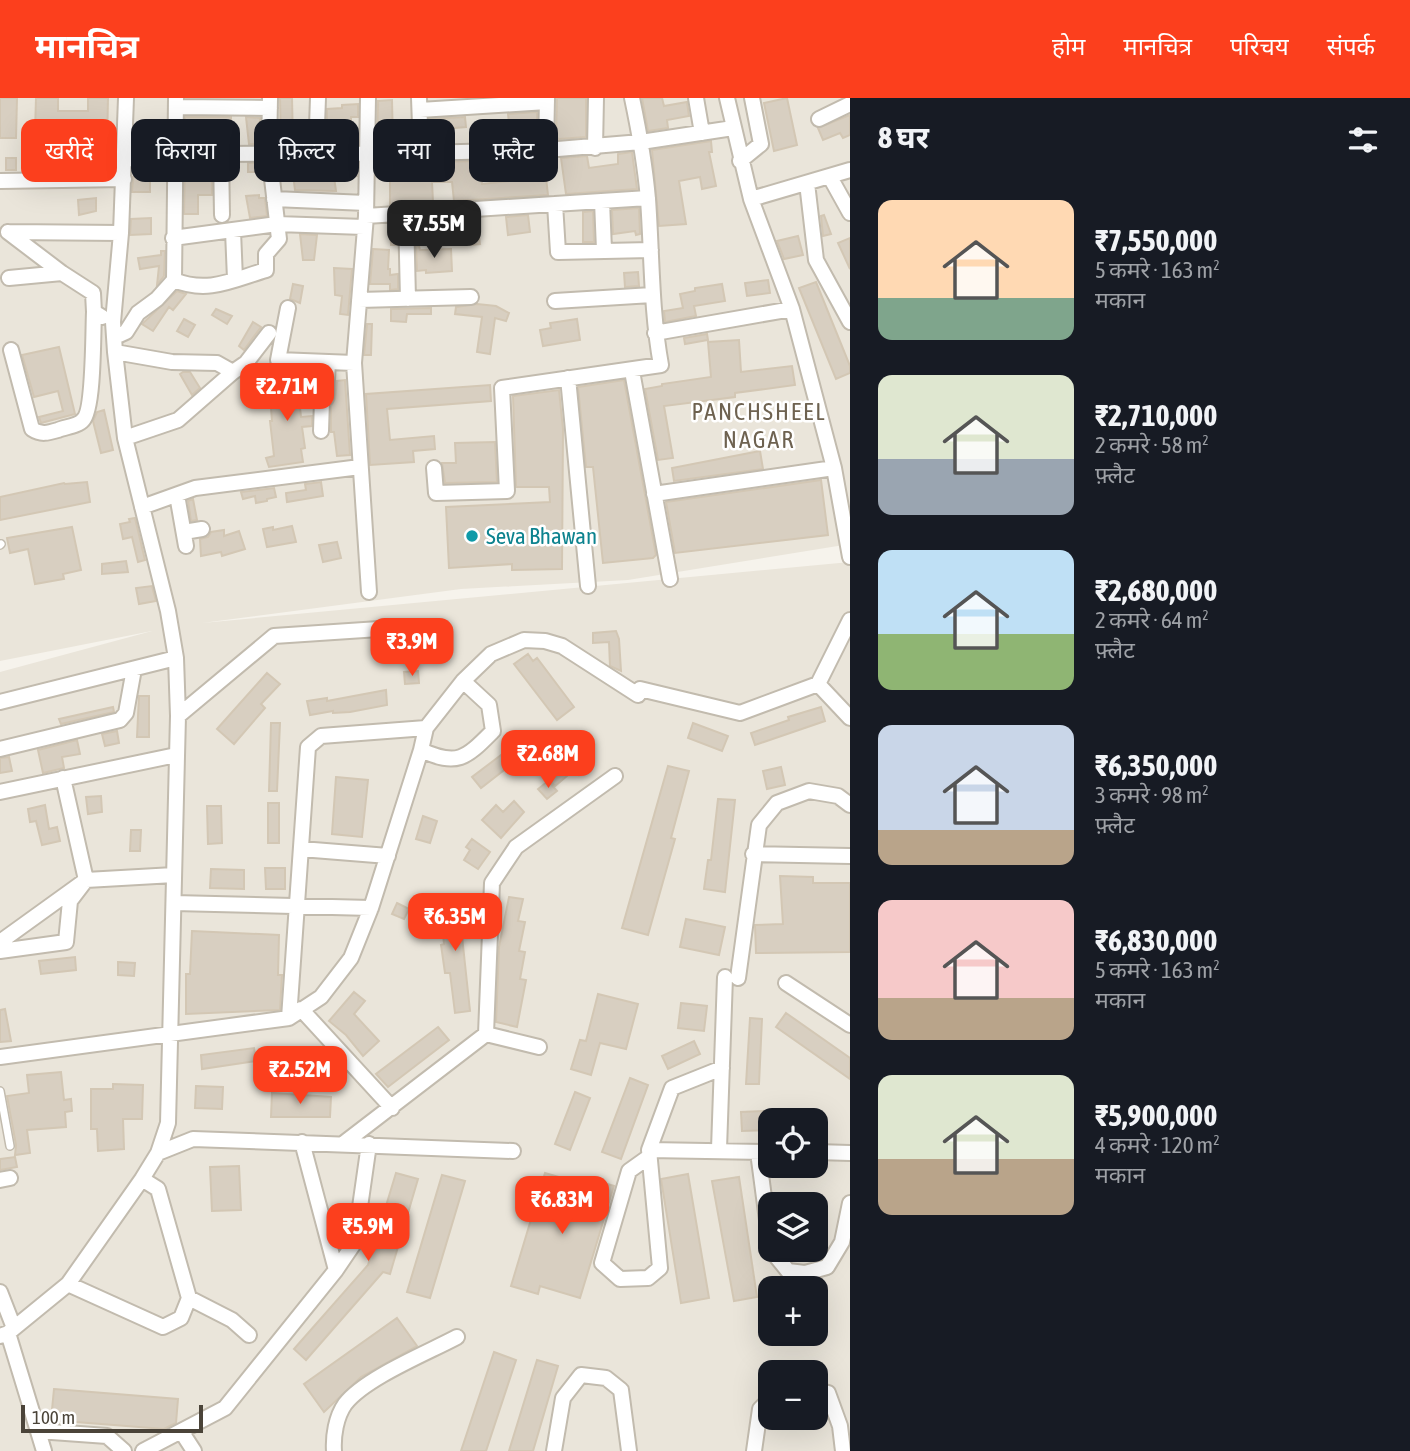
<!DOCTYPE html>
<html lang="hi">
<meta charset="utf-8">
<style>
:root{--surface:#171b24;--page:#20242c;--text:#f1f3f6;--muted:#9ea1a6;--accent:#fc3f1d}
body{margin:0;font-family:"Asap Condensed","Noto Sans Devanagari",sans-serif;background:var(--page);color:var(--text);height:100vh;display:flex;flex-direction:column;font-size:26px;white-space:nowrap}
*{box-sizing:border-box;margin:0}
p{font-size:23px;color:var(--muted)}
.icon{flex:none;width:38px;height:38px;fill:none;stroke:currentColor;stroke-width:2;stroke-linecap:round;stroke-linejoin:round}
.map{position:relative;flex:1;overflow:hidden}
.panel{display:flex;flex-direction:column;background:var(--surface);width:560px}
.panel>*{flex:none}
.guide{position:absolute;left:21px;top:21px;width:665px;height:63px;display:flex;gap:14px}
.buttons{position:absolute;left:758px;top:1010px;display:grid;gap:14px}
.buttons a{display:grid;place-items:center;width:70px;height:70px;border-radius:14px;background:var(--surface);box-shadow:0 7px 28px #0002;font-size:35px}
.scale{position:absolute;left:21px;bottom:18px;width:182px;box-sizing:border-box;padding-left:7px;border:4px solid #4b4439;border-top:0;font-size:19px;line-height:24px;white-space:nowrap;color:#4b4439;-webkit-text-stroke:5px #fff;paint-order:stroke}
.price{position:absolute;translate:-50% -60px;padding:0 16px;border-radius:14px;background:var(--accent);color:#fff;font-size:23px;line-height:46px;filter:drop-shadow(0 2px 4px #0008)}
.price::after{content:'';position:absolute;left:50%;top:42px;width:21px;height:16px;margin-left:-10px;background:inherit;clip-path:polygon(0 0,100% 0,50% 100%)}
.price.active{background:#222;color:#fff}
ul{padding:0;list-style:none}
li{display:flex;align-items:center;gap:21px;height:175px;padding:0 28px}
li span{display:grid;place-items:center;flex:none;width:196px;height:140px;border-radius:14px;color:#555}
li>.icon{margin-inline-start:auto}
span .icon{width:84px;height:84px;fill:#fffc;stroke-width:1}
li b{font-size:30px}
h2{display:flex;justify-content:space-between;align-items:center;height:84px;padding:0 28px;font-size:30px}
.pill{padding:0 24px;border-radius:14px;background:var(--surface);box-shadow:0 7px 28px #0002;font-size:24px;line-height:63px}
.pill.active{background:var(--accent);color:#fff}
header{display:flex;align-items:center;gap:42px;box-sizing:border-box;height:98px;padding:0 35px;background:var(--accent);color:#fff}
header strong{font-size:33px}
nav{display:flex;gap:38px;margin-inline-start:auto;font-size:24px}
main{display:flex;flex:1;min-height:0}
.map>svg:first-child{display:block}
.residential{fill:#eae5da;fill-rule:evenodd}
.building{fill:#d8cfc1;stroke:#d3c7b4;stroke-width:2}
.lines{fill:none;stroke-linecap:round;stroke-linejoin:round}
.lane-casing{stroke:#c2bbae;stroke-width:10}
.street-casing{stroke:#c2bbae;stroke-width:18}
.lane{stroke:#fff;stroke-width:7}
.street{stroke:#fff;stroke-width:14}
.culture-dot{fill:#0f9aa8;stroke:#fff;stroke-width:2.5}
.labels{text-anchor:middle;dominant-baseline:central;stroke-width:5;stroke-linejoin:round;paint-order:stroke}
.culture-label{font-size:23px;fill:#0d838f;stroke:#fff;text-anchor:start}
.neighbourhood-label{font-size:24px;letter-spacing:2px;fill:#6e6250;stroke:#fff}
</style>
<header>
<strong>मानचित्र</strong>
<nav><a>होम</a><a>मानचित्र</a><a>परिचय</a><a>संपर्क</a></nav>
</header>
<main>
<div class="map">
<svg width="850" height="1353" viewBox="0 0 850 1353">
<rect width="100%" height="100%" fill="#f6f3ec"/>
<path class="residential" d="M0,0h850v446l-222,36 -167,9 -259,34 648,-61v889h-850v-779l152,-41 -152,30zM770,1022h46v46h-46zM770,1106h46v46h-46zM770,1190h46v46h-46zM770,1274h46v46h-46z"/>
<path class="building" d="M0,0h17l-1,40h-16z
M36,0h22v13h30v-13h20l-1,47h-4l-1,25 -68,-4z
M280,0h12l1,46h-12z
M557,0h29v39l-27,2 -3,-2z
M642,0h20l2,8 23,-4 2,14 -22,4 1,8 -20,3z
M787,0l10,47 -23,6 -10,-48z
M392,2l1,44h-16l1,-43z
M358,6v13h-7v27h-9v-19l-15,1v-17l15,-1v-3z
M537,14v29l-62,1v-7l35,-3 -2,-18z
M850,17v20l-7,3 -3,-5 -17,7 -5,-12z
M185,19h46v27l-46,-2z
M246,19l14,1v26h-11z
M465,19l1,10 -36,3 -1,-11z
M711,43l1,11h-3l7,34 -14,3 -2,-12 -21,4 7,43 -27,2 -7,-76z
M632,54l5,37 -71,5 -5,-36 26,-2 2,12 29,-4v-10z
M6,60h10v12h-10z
M544,62l4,35 -94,6 -2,-19h-20l1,20 -43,3v-35h-14l1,-7 102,-2 3,23 27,-3 -1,-20z
M185,63l27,2v32h-14v19h-14z
M248,65h13v9h-13z
M283,65h74v13l-23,1 2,14 -41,-1 -2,-16 -9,1z
M133,79h17v15h-18z
M259,97v3h6l2,18 -17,2 -4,-22z
M96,100v13l-17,4 -1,-15z
M639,110l1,26 -4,1 -1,-4 -22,3 -1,-24z
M593,113l1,31h-11v-30z
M528,117l2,17 -22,3 -2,-18z
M824,117l7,19 -8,2 -2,-20z
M151,120v16l-21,1 1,-16z
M390,126h7v21h-6z
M478,132l2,14 -10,1 -1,-14z
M300,136l17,1 -3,25h-11z
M798,138l5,19 -19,4 -7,-18z
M850,140v31l-12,-26z
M416,148h3l1,4 31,-1 1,22 -26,2v-3l-9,1z
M373,151l16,1 -1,19h2v6l8,-1v15l-8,1v-6h-20z
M161,153h4l-1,25 -7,9 2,-19 -19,3 -2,-11 23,-3z
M334,170l18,1 -4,46 -8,-1 2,-18 -7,-1z
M638,174l1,14 -14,1 -1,-14z
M768,182l2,13 -23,3 -2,-13z
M816,184l34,84v7l-14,6 -37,-91z
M293,186l10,2 -3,17 -10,-4z
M722,186l3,17 -31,5 2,10 -31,6 -1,-11 19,-3 -3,-14 15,-3v-3z
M177,193l9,3 -13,16 -4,-3 -16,24 -11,-7z
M477,206l19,2 13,7 -3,8 -11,-3 -5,36 -13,-2 5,-35 -27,-3 1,-7z
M431,210v6h-24l-1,8 -15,-1v-12z
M216,211l16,7 -5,8 -15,-9z
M184,221l11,6 -7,12 -11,-6z
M577,221l3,21 -37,6 -3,-16 11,-2 -1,-5z
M253,224l8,5 -17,23 -5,-4z
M367,226h5l-1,31h-7z
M707,236l1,6 -23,4 -1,-6z
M739,242l2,32 51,-6 3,19 -60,8v4l-71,9 9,52 -15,2 -13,-71 17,-3v-2l49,-7 -3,-35z
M59,249l16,67 -34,9 -2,-6 24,-6 -5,-20 -24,6 -12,-42z
M183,274h7l10,16 -8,7 -12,-21z
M297,281l4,38 11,-1v10l-10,1 3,21 -4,1 2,13 -34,5 -3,-9 8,-2 -4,-35h2l-3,-40z
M345,282l5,75 -13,1 -3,-24h-3v-26l4,-7 2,-18z
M624,282l32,175 -3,3 -50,5 -10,-96h-7l-8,-80z
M490,287l1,16 -104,8 3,31 44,-4 1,13 -22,2 1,11 -44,3 -4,-71z
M559,292l4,39 -1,140 -50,1v-6l-63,4 -3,-61 104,-5 -1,-15h-33l-3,-91z
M104,312l9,40 -12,3 -8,-32 4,-9z
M495,344l2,40 -52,1 -3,-20h14l-1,-20z
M760,353l3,18 -89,12 -2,-13z
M821,382l7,55 -153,18 -9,-51z
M87,384l3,20 -90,18v-23l64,-14 1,1z
M321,384l2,14 -36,6 -1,-9 20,-3 -1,-6z
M274,390l2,9 -9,2v2l-11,2 -1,-7 -12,3 -2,-7z
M193,401l4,21 -6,1 -3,-20z
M135,420l10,42 -7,2 -6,-25 -9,2 -3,-15 10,-2 -1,-3z
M292,428l4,16 -29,5 -4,-18 10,-2v3z
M72,429l9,43 -18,4 1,5 -29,5 -7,-35 -18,4 -3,-15z
M224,432v6l15,-5 6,18 -23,7 -1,-4 -20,4 -1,-17 8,-2 3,-5z
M337,444l4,16 -18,4 -4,-17z
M126,463l2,11 -26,2v-10z
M152,488l4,15 -17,3 -3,-16z
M616,533l3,8 2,32 -11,-5 -1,-24 -16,1v-10z
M528,556l5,7 4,-3 37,49 -17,13 -43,-56z
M418,573l1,12 -14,1 -1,-12z
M267,575l13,11 -19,20 4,4 -31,36 -17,-15z
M386,592l1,15 -37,7 -17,1v-2l-23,4 -3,-14 20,-3v3z
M139,598h10v41h-12z
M113,609l1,5 -53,12 -2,-5z
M821,609l4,14 -70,24 -4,-12 38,-13 -1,-3z
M271,625h9l-3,68h-8z
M693,625l35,13 -6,15 -34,-13z
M117,633l2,12 -14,3 -3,-12z
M526,638l8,11 -53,41 -9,-11z
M77,642l3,14 -18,3 2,11 -21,5 -5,-23z
M580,653l11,13 -12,11 -5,-5 -19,16 -11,-12 16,-13 4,5z
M9,659l3,14 -12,2v-15z
M668,668l21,5 -18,67 4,1 -27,96 -26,-7z
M781,669l4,18 -18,4 -4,-18z
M336,679l32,3 -6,57 -30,-3z
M548,683l9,10 -10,8 -9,-10z
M101,698l1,16 -14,2 -2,-17z
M718,701l17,1 -10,92 -21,-3 4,-29h3z
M514,703l10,11 -23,26 -19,-18 14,-15 7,7z
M268,705h11v40h-11z
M45,707l4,24 8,-2 3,14 -18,4 -6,-24 -6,1 -2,-13z
M207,708h14l1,37 -14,1z
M423,718l14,5 -7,22 -14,-4z
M131,732h10l-1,21h-10z
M472,741l18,13 -12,17 -14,-9 6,-10 -4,-3z
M265,770h20v21h-19z
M211,771l33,1v19l-34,-1z
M780,778l33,1v6h37v69l-94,1 -1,-28 28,-1z
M509,799l14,2 -5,22 7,1 -6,29 6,1 -5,27 6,1 -9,47 -21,-5 3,-75z
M397,805l12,6 -5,10 -12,-5z
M463,805l3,32 -4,1 8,75 -15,2 -5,-40h-5l-4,-28 3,-1 -4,-39z
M686,821l39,8 -6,28 -39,-8z
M192,833l87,4 -1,40h4l-2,35 -94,4v-40h4z
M75,859l1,13 -35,4 -2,-13z
M118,864l17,1 -1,13 -16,-1z
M354,894l11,9 -11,13 25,27 -16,15 -17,-21 -17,-14z
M598,896l40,10 -12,45 -26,-6 -9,32 -20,-6 9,-29 6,1z
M681,905l26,3 -3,25 -26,-3z
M5,911l6,32 -11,1v-32z
M786,915l64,45v21l-74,-52z
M750,920l12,1 -3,65h-13z
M438,929l11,13 -61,47 -12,-13z
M694,943l6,13 -32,15 -6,-13z
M254,950l2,13 -54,8 -1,-14z
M61,974l3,28 7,-1 1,12 -7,1 1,15 -39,3 3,23 -15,2 1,-10 -9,-49 22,-3 -2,-18z
M630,980l18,7 -27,74 -19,-7z
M113,986l30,1 -1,34h-19l1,30 -26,2 -1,-22h-6v-40h22z
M196,988l27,1 -1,22 -27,-1z
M575,994l15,6 -20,52 -15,-6z
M272,995l59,4 -1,20h-59z
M783,1012l1,10h-14v10l-28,1 -1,-19z
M15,1059l2,10 -17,3v-11z
M239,1068l2,44 -29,1 -2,-44z
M396,1075l22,6 -28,95 -7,-2 -77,88 -12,-11 74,-84z
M545,1075l41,12 2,-7 26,8 -34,112 -40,-12 -2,8 -27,-8z
M688,1076l21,124 -28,5 -20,-124z
M442,1077l23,6 -35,117 -23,-6z
M739,1079l18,120 -23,4 -22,-120z
M397,1220l20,28 -56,31 -37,35 -20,-28z
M494,1254l22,8 -30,91h-25z
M537,1262l21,6 -25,85h-24z
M54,1291l124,10 -2,24 -12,6 -113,-9z"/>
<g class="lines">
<g class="lane-casing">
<path id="lane" d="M0,447l1,-1
M0,993l10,55"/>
</g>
<g class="street-casing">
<path id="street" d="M368,0l-2,118 -12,147 15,229
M419,0l2,55
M696,0l6,35
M727,0l24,101 41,110 42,159 16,89
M176,9l94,1
M420,12l127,-8
M819,21l31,-15
M595,50l1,-50
M546,52l1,-52
M175,53l46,3 200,-1 125,-3 95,-8 92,-14
M316,55l2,-55
M221,56l1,61
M126,61l48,1
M740,63l21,-17 -9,-46
M830,79l20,36
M0,83l124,-2
M807,85l9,77 34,62
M274,101l92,4
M751,101l99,-29
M602,103l2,49
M555,106l3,48 93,-2
M406,116l2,85
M366,118l282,-18
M233,133l2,48
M8,134l54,41 31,20 1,19 8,5
M8,134l113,1
M173,140l104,-14 87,3
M9,180l53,-5
M174,182c34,14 58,0 92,-10v-16l13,-15 -10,-86 1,-55
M359,202l112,-3
M555,203l97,-6
M288,210l-10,52 76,3
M655,235l137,-24
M115,239l11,-5 12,-19 19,-14 17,-19 2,-182
M11,252l21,79c9,6 16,4 26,1 7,-3 20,-4 25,-10 11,-10 10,-90 11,-108
M115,254l57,10 45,1 16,9
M632,273l38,208
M568,280l20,208
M321,333l1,-31 4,-2 2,-36
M125,340l53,-18 55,-48 13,-9 23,-30
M434,370l2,25 71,-2 -5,-103 159,-23c-10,-55 -9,-110 -13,-166 -3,-34 -9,-68 -16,-101
M654,396l180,-26
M177,397l9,51
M142,409l53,-19 165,-21
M184,434l18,-3
M818,586l32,34
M640,591l100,24 78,-29 32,-64
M0,604l176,-44
M178,618l96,-80 120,-8
M0,651l120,-29 6,-7 8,-44
M421,652c37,17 45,8 72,-19l-4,-26 -26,-24
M0,694l176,-37
M301,751l87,7
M753,756l97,2
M174,805l197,5
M0,844l86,-62 88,-5
M0,853l66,-9 4,-41 16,-21 -23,-102
M738,880l21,-153 18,-22 32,-12 29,5 12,9
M786,885l64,42
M301,911l91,99
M289,920l19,-271 13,-11 105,-8
M486,936l53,13
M0,959l289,-39 32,-21 30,-39 20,-50 50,-158 5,-22 37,-47 28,-27 33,-14 21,1 17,5 76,49
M302,1044l34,128
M344,1045l142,-109 6,-151 24,-36 99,-71
M719,1051l6,-172
M649,1052l121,2
M758,1054l12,91
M816,1054l34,1
M158,1055l35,-14 320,12
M650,1058l-21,15 -27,92 18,16 28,-1 12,-10 -11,-118 23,-62 50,-20
M0,1082l10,-2
M771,1152l17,21 17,2 22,-6 15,-25 8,-39
M68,1186l95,43 18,-9 8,-20 -31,-109 -16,-10
M0,1194l14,36
M189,1200l43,22 17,15
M8,1235l36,118
M0,1238l8,-3 60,-49 74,-105 16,-26 10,-30 10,-407 -2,-58 -8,-47 -43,-173 -10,-86 -2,-30 8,-89 5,-135
M816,1292l12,3 12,33 3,25
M38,1333l69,5 17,15
M181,1333l13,20
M143,1353l82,-43 111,-138 19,-28 14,-98
M334,1353c-1,-15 2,-34 11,-47 20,-26 82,-51 112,-67
M554,1353l9,-53 18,-23 25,3 15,12 8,61
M754,1353l6,-42 10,-10"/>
</g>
<use href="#lane" class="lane"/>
<use href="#street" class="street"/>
</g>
<circle class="culture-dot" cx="472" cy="438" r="7"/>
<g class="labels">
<g class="culture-label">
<text x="486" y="438">Seva Bhawan</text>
</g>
<g class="neighbourhood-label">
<text x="759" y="313">PANCHSHEEL<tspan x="759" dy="28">NAGAR</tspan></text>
</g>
</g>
</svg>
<div class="buttons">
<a><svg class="icon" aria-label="locate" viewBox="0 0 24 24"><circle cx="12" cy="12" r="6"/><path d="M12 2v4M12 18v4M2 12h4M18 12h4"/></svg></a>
<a><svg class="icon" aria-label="layers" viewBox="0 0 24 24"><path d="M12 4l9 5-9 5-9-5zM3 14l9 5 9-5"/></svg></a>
<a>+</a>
<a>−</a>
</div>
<div class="scale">100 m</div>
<b class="price active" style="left:434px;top:162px">₹7.55M</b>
<b class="price" style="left:287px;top:325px">₹2.71M</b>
<b class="price" style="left:412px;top:580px">₹3.9M</b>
<b class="price" style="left:548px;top:692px">₹2.68M</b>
<b class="price" style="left:455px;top:855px">₹6.35M</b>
<b class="price" style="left:300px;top:1008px">₹2.52M</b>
<b class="price" style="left:562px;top:1138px">₹6.83M</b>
<b class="price" style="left:368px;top:1165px">₹5.9M</b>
<div class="guide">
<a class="pill active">खरीदें</a>
<a class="pill">किराया</a>
<a class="pill">फ़िल्टर</a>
<a class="pill">नया</a>
<a class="pill">फ़्लैट</a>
</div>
</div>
<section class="panel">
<h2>8 घर<svg class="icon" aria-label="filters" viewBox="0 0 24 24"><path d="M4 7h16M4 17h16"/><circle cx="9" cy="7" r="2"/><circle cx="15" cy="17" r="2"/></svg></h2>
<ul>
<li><span style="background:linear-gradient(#ffd9b3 70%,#7fa58c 0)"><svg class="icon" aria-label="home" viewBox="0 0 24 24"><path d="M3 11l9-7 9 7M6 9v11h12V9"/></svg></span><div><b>₹7,550,000</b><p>5 कमरे · 163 m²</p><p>मकान</p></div></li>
<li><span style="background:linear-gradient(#dfe7d0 60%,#9aa5b1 0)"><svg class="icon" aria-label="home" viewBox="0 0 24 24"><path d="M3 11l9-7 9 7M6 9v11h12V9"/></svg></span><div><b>₹2,710,000</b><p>2 कमरे · 58 m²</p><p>फ़्लैट</p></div></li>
<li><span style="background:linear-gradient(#bfe0f5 60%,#8fb573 0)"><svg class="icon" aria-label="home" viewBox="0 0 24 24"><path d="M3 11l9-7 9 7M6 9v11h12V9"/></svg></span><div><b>₹2,680,000</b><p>2 कमरे · 64 m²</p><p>फ़्लैट</p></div></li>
<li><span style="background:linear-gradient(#c9d6e8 75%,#b9a48a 0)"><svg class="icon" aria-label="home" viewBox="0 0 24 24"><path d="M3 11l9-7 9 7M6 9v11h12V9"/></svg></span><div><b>₹6,350,000</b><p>3 कमरे · 98 m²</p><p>फ़्लैट</p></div></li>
<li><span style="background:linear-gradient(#f6c9c9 70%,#b9a48a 0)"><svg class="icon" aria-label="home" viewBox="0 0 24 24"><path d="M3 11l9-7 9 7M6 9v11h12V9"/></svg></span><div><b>₹6,830,000</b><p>5 कमरे · 163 m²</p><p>मकान</p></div></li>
<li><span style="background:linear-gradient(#dfe7d0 60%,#b9a48a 0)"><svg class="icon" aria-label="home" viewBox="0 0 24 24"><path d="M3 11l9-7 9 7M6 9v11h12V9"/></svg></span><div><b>₹5,900,000</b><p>4 कमरे · 120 m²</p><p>मकान</p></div></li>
</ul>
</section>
</main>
